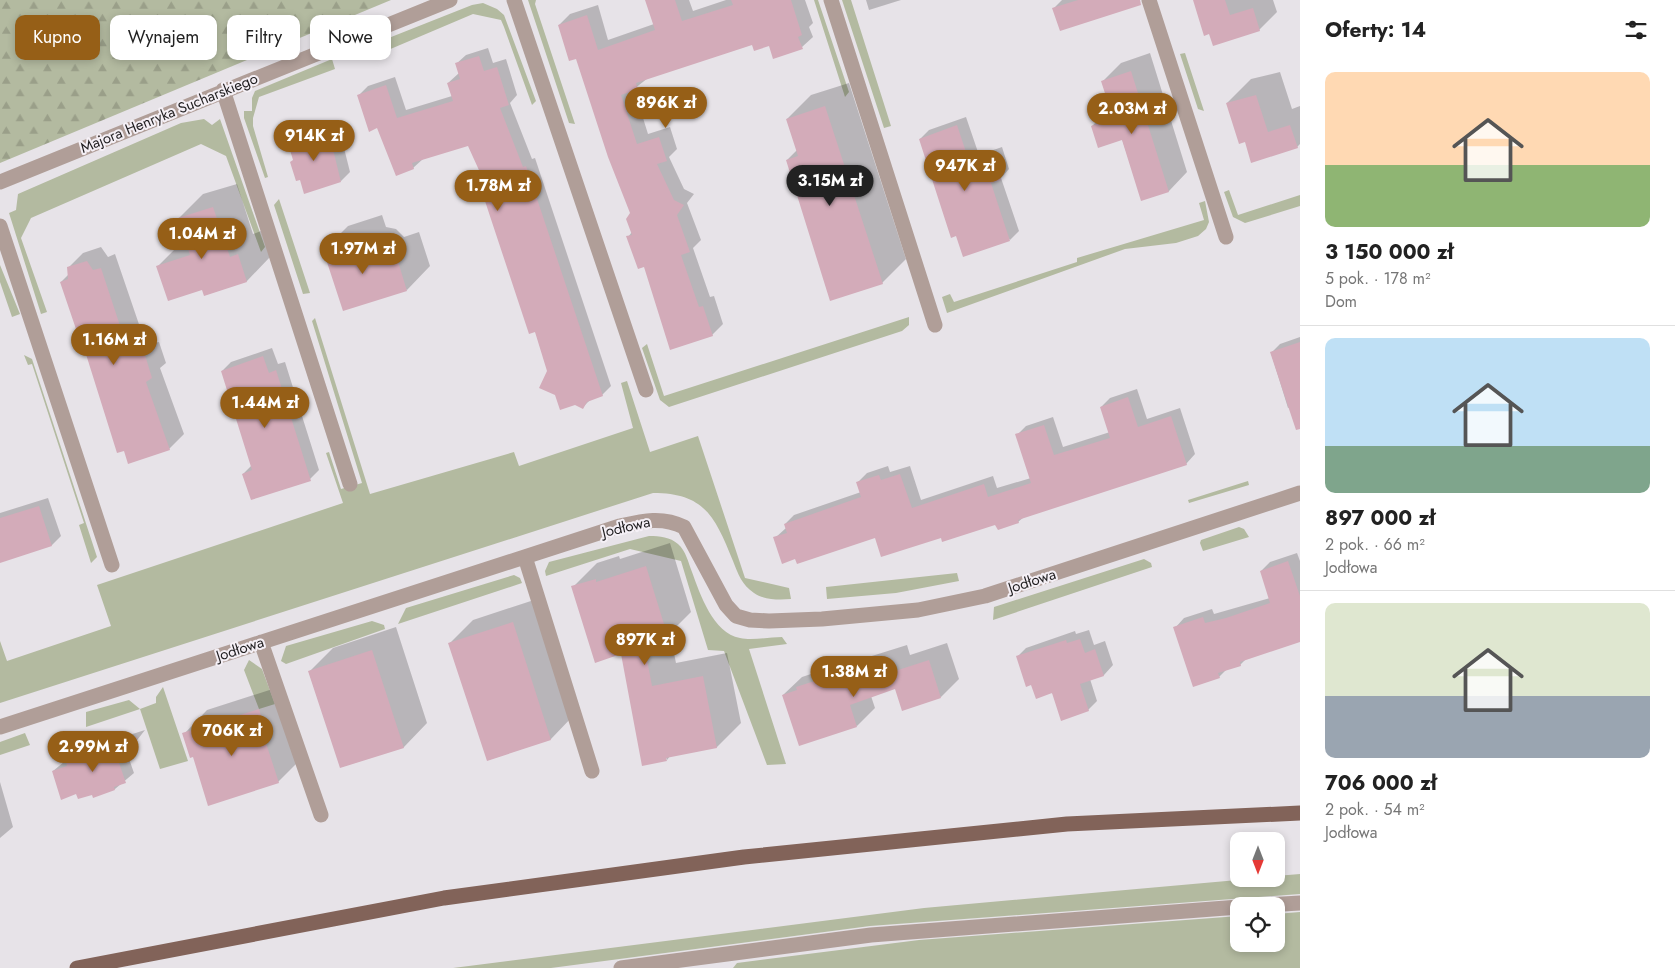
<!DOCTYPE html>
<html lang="pl">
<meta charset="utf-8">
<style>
:root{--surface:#fff;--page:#f6f6f6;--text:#222;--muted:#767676;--line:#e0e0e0;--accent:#965f17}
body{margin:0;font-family:Jost,sans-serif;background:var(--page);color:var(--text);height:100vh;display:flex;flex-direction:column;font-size:19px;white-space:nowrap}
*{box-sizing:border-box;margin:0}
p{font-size:16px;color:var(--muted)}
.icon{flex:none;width:28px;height:28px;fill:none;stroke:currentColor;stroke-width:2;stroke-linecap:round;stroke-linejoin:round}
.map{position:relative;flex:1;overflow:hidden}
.details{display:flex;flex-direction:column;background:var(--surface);width:375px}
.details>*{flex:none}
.hud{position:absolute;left:15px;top:15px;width:475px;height:45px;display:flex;gap:10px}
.needle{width:32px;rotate:180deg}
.fabs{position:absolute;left:1230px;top:832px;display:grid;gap:10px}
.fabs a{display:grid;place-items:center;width:55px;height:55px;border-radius:10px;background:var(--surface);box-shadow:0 2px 8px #0003;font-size:25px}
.price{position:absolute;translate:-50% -42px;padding:0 11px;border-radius:18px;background:var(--accent);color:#fff;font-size:16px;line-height:32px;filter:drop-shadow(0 1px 2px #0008)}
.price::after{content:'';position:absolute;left:50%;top:30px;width:15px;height:11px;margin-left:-8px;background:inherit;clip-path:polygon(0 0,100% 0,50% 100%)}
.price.current{background:#222;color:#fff}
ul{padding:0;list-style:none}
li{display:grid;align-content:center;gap:10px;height:265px;padding:0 25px}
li+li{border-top:1px solid var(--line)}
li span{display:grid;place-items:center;height:155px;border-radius:10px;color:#555}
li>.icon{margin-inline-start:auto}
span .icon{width:90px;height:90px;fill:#fffc;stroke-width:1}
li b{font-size:21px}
h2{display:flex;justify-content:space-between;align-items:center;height:60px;padding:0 25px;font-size:21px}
.tag{padding:0 18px;border-radius:10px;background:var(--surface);box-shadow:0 2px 8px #0003;font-size:18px;line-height:45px}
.tag.current{background:var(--accent);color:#fff}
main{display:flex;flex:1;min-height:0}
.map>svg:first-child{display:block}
.grass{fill:#b3baa0}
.forest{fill:url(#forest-firs)}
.shadow{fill:#0003}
.building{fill:#d3abb9}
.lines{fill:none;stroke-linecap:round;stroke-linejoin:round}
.minor{stroke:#b09e98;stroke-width:15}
.major{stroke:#826359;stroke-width:15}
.labels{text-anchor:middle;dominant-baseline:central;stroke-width:4;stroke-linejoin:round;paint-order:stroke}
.street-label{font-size:15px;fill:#1f1d1f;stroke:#f5f0f6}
</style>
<main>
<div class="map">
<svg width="1300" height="968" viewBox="0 0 1300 968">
<defs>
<pattern id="forest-firs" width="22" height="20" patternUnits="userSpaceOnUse" patternTransform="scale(1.25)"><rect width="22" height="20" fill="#b3baa0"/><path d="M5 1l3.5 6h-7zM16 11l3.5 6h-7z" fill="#9a9f89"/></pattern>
</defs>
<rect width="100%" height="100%" fill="#e7e3e8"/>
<path class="grass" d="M528,0h8l-1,4 40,120 -6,-1z
M814,0h4l31,92 -4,5z
M842,0h9l40,126 -7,2z
M483,3l14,6 7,6 32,86 -4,4 -28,-78 -3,-7 -28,-6 -99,42 2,-13 96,-38z
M1185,53l19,58 -6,-2 -18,-55z
M332,59l3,10 -76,28 -6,21v8l15,51 -3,1 -21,-60v-7h8v-13l3,-7z
M204,119l8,6 8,-6 45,128 -4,5 -35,-96 -25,-12 -170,74 -10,20 26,74 -6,2 -32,-101 7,-3 2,-16 163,-71z
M1229,190l9,25 62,-20v11l-55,17 -12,-6 -9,-25z
M279,199l31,94 -7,1 -29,-89z
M1205,201l4,21 -3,7 -8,7 -22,7 -51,6 -178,64 -5,-16 8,-3 4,8 123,-40v-4l127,-38 -5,-17z
M0,265l20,49 -8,3 -12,-35z
M909,317v8l-7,6 -233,76 -9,-7 -18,-52 5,-4 17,52z
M315,318l55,176 144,-42 5,14 114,-38 -12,-45 6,-2 23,71 48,-16 47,142 44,10 2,11c-12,1 -27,1 -37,-6 -12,-8 -16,-19 -21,-32 -18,-44 -28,-68 -80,-68l-653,210v-62l7,20 104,-35 -14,-41 246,-82 -17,-50 3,-1 12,37 21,-6 -50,-162z
M24,355l8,4 65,198 -6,6 -12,-38 5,-2 -52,-159 -4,1z
M1248,481l1,4 -60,18 -1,-3z
M1239,527l5,2 5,8 -46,14 -3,-8 1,-3z
M649,536c11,0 21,1 29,8 8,7 10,18 14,28 8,22 21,61 48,66 12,3 29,-1 42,-1l5,7 -38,5 37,115 -19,1 -43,-114 -16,-1 -27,-89 -51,-12 -84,27 -1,-5 4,-9z
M1144,559l7,4 1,4 -159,53 1,-13z
M957,573l2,8 -63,12 -69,6 -1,-12z
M514,575l6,3 2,5 -124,41 8,-16z
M372,621l12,4 1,4 -99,35 -5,-3 5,-15z
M249,660l13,9 13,35 -16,5 -15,-39z
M163,687l25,74 -28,8 -20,-60 -54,18v-15l43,-12 11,9 16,-6v-6z
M25,733l5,12 -30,10v-13z
M1300,874v20l-430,32 -319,42h-98l471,-60 325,-29h27v-3z
M1300,912v56h-567l4,-5 182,-23 320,-24v28h37v-30z"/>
<path class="forest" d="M0,0h391l-391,163z"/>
<path class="shadow" d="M646,0h43l4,11 33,-11h79l8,23 -4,4 4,10 -11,10 -49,-3 -105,34 -14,11 14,45 22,-7 7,22 -8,8 15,32 10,5 -7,9 14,37 -8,8 17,49 4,-1 9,28 -11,11 -67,-69 -17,-29 4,-5v-18l-55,-156 -18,-33 11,-11 28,-9 10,35 46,-16z
M866,0h35l-32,10z
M1062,0h60l-68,8z
M1195,0h78l4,12 -18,18z
M488,48l5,15 13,-4 11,36 -7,8 22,56 3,-1 76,228 -9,9 -12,5 -7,7 -8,-3 -27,-33 -13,-41 -52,-137 5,-5 -19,-44 -46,15 -10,9 -35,-42 -19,-31 9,-9 27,-9 11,33 46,-14 -4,-13 11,-10 -3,-9 10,-9z
M1150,53l37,119 -18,19 -27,8 -20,-60 -30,-13 19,-18 -9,-26 19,-19z
M1280,72l12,37 8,-3v38l-3,3 -51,-6 -19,-38 24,-24z
M849,83l57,176 -24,24 -95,-123 10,-10 -10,-31 24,-24z
M966,117l13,38 23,-8 7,22 -8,9 18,53 -9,9 -90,-101 9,-9z
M322,123l4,10 13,-5 11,44 -9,9 -47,-22 -6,-19 9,-9z
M237,184l16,50 8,-3 9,26 -23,24 -42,14 -3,-7 -44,-22 23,-23 6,-2 -8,-23 24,-24z
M382,215l4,12 10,2 8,8 15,-5 11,34 -23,24 -83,-40 24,-24z
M101,247l7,10 7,-3 28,82 8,-2 3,9 5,-1 7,21 -6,5 24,66 -15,15 -89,-119 -19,-48 8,-8 -1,-6 15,-15z
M1300,337v67l-12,4 -17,-55 9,-9z
M272,348l6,16 7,-2 34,108 -9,9 -67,-5 9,-9 -30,-94 9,-9z
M1137,389l10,30 33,-11 15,46 -9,10 -162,53 -6,5 -23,1 -53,13 -66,1 -80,20 -21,-19 11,-10 -1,-4 9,-9 67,-23 -3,-10 9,-9 21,-7 2,6 20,-6 11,34 72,-24 4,12 34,-10 -14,-43 9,-9 27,-9 10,30 47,-15 -9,-25 9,-9z
M48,498l13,38 -9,9 -52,17v-49z
M670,543l21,69 -21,21 6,30 51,-10 14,70 -24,24 -47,9 -3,4 -45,-107 -49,-66 24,-24 22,-7 1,3z
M1297,553l3,8v80l-53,17 -7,7 -13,4 -8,8 -44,-49 9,-10 28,-9 2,5 56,-16 -9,-27 9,-9z
M537,599l37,116 -23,24 -63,21 -38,-117 23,-23z
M396,627l31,96 -23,24 -63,20 -32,-95 24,-24z
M1089,630l5,15 11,-4 8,24 -9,10 -14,4 7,22 -9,9 -56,-26 -15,-27 9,-9 49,-17 1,3z
M947,643l12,36 -18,18 -45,-9 -25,8 4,12 -18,18 -74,-31 19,-18 9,-3 5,-5 27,-9 1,3 15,-5v2l48,-15 3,10z
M282,686l20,72 -24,24 -84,-27 -10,-21 23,-24z
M145,730l-18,23 7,20 -19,16 -23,4h-15l-24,-22 23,-19z
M0,782l13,45 -13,11z"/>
<path class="building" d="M645,0h30l7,21 51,-16 -2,-5h60l11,35 -4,2 5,12 -30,10 -4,-13 -15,5 -2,-6 -116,38 2,6 -17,6 16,49 22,-7 8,24 -10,3 17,36 10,5 -7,10 13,37 -9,3 18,52 4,-1 10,30 -43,14 -26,-83 -6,2 -12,-33 6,-1 -6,-16 4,-6 -22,-56 -32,-98 -7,2 -11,-36 29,-10 11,35 57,-20z
M1078,0h62l1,5 -81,26 -8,-23z
M1193,0h32l5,15 23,-7 7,23 -47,15 -4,-12 -5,2z
M479,56l5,15 13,-4 12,38 -9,3 23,59 3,-1 77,230 -16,6 -4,7 -8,-4 -15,5 -5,-15 -16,-7 8,-17 -12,-39 -6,2 -47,-142 6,-2 -20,-44 -56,17 2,6 -18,7 -19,-48 -8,4 -12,-37 29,-10 11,33 56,-17 -6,-18 13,-4 -5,-16z
M1131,71l38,121 -28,9 -19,-61 -24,8 -7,-22 22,-8 -12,-37z
M1256,95l12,37 22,-7 8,23 -47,15 -6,-21 -6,2 -13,-41z
M825,106l58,178 -53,17 -44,-141 12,-4 -12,-37z
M957,125l13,39 23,-8 8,24 -10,3 19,58 -47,16 -7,-21 -5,2 -32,-99z
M313,132l3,9 14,-4 11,45 -37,12 -4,-14 -4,1 -6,-19 3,-2 -6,-20z
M213,207l17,50 8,-3 9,28 -43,14 -2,-6 -34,11 -12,-35 34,-11 -12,-37z
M358,238l4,13 10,1 8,8 16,-5 11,36 -64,20 -20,-61z
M87,261l6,9 8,-2 27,82 8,-2 4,8 5,-1 7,23 -6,4 24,68 -42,14 -4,-13 -7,2 -38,-121h-2l-17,-50 8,-3 -1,-12z
M1300,342v87l-4,1 -26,-78z
M263,356l6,17 7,-3 35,111 -60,19 -9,-26 10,-4 -31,-99z
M1128,397l10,30 33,-11 16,49 -169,55 1,3 -21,7 -3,-5 -53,17 -1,-4 -60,19 -6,-19 -78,26 -2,-5 -13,5 -9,-27 14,-4 -3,-9 77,-27 -5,-15 23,-7 2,5 19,-6 12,34 72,-24 4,13 43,-14 -16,-49 29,-9 10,30 56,-17 -10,-31z
M39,506l13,40 -52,17v-45z
M1288,561l12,35v46l-60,20 1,4 -23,7 2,5 -27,9 -20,-60 30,-10 2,6 21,-5 44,-15 -10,-32z
M646,566l22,71 -24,7 8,42 51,-10 14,72 -51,10 1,3 -25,5 -21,-112 -26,9 -24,-77 25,-7v3z
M513,622l38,118 -64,21 -39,-118z
M1080,639l5,14 10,-4 9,27 -24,8 9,27 -28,10 -9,-28 -16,6 -5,-14 -5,2 -10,-31 50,-16 1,3z
M372,650l32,98 -64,20 -32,-97z
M929,660l12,38 -39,13 -7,-22 -45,16 7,22 -58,19 -17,-51 15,-5 -1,-3 28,-9 1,3 15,-5 1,2 48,-15 3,9z
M259,709l7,24 -3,1 16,49 -71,23 -15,-49 -3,1 -8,-25z
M138,737l-19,26 7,20 -12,4 1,3 -22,8 -1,-3 -14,4 -2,-5 -15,6 -9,-29 15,-5 -1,-5z"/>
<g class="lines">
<path class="minor" d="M514,0l132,390
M831,0l104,325
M1149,0l77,237
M223,90l127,394
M0,182l450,-182
M0,226l112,339
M525,557l67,214
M261,642l60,173
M0,727l620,-201c22,-5 42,-10 64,1l42,78 10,11 14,4 19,1 53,-2 96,-9 67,-14 315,-103
M1250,906l50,-3
M621,968l250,-33 368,-28"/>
<path class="major" d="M77,968l367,-70 300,-41 323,-33 233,-11"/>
</g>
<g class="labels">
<g class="street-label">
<text transform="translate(169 113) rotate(-22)">Majora Henryka Sucharskiego</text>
<text transform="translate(626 527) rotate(-13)">Jodłowa</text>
<text transform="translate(1032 581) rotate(-18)">Jodłowa</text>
<text transform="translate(240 649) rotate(-18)">Jodłowa</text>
</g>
</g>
</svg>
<div class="fabs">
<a><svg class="needle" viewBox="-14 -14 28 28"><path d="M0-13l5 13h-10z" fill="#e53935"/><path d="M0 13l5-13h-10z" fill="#767676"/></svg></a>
<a><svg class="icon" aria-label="locate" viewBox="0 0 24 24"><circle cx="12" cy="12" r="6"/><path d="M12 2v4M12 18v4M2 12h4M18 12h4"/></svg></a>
</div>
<b class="price" style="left:666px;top:129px">896K zł</b>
<b class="price" style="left:1132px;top:135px">2.03M zł</b>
<b class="price" style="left:314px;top:162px">914K zł</b>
<b class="price" style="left:965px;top:192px">947K zł</b>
<b class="price current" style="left:830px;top:207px">3.15M zł</b>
<b class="price" style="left:498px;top:212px">1.78M zł</b>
<b class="price" style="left:202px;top:260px">1.04M zł</b>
<b class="price" style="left:363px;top:275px">1.97M zł</b>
<b class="price" style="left:114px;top:366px">1.16M zł</b>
<b class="price" style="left:265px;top:429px">1.44M zł</b>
<b class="price" style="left:645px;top:666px">897K zł</b>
<b class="price" style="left:854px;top:698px">1.38M zł</b>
<b class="price" style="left:232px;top:757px">706K zł</b>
<b class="price" style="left:93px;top:773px">2.99M zł</b>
<div class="hud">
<a class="tag current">Kupno</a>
<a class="tag">Wynajem</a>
<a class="tag">Filtry</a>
<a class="tag">Nowe</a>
</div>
</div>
<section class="details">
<h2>Oferty: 14<svg class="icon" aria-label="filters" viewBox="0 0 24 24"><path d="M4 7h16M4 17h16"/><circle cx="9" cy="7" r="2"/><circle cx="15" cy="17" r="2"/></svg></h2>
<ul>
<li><span style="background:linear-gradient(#ffd9b3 60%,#8fb573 0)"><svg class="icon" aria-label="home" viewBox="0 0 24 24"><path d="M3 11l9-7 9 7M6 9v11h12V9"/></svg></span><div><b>3 150 000 zł</b><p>5 pok. · 178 m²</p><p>Dom</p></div></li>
<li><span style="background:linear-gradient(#bfe0f5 70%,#7fa58c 0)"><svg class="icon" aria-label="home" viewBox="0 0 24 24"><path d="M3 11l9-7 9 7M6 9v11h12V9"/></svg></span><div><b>897 000 zł</b><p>2 pok. · 66 m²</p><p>Jodłowa</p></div></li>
<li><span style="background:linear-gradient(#dfe7d0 60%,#9aa5b1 0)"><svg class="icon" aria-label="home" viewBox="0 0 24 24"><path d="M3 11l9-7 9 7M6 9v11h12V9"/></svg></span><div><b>706 000 zł</b><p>2 pok. · 54 m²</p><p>Jodłowa</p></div></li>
</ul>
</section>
</main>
